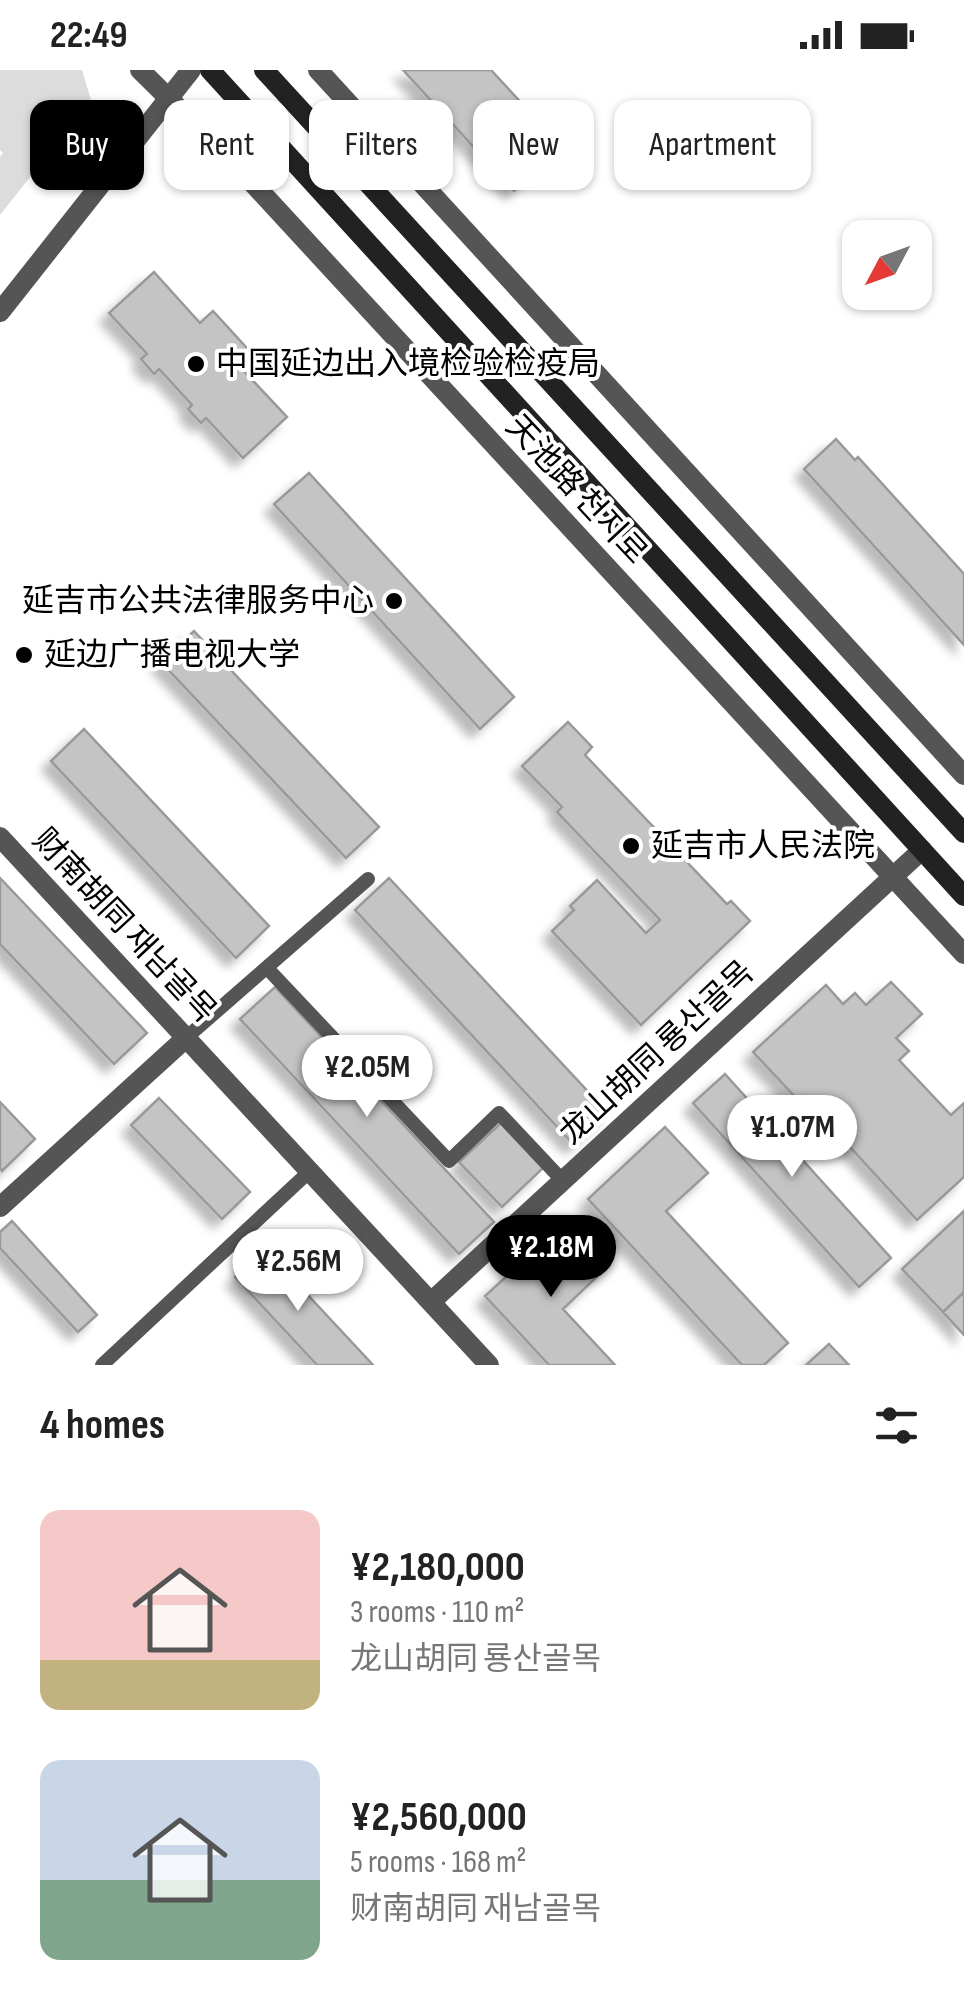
<!DOCTYPE html>
<meta charset="utf-8">
<style>
:root{--surface:#fff;--page:#f6f6f6;--text:#222;--muted:#767676;--accent:#000}
body{margin:0;font-family:"Sofia Sans Condensed","Noto Sans SC","Noto Sans KR",sans-serif;background:var(--page);color:var(--text);height:100vh;display:flex;flex-direction:column;font-size:38px;white-space:nowrap}
*{box-sizing:border-box;margin:0}
p{font-size:32px;color:var(--muted)}
.icon{flex:none;width:55px;height:55px;fill:none;stroke:currentColor;stroke-width:2;stroke-linecap:round;stroke-linejoin:round}
.map{position:relative;height:1295px;overflow:hidden}
.drawer{display:flex;flex-direction:column;background:var(--surface);flex:1}
.drawer>*{flex:none}
.banner{position:absolute;left:30px;top:30px;width:905px;height:90px;display:flex;gap:20px}
.needle{width:65px;rotate:229deg}
.tools{position:absolute;left:842px;top:150px;display:grid;gap:20px}
.tools a{display:grid;place-items:center;width:90px;height:90px;border-radius:20px;background:var(--surface);box-shadow:0 2px 8px #0004;font-size:50px}
.price{position:absolute;translate:-50% -85px;padding:0 22px;border-radius:35px;background:#fff;color:#222;font-size:32px;line-height:65px;filter:drop-shadow(0 2px 5px #0008)}
.price::after{content:'';position:absolute;left:50%;top:60px;width:30px;height:22px;margin-left:-15px;background:inherit;clip-path:polygon(0 0,100% 0,50% 100%)}
.price.active{background:var(--accent);color:#fff}
ul{padding:0;list-style:none}
li{display:flex;align-items:center;gap:30px;height:250px;padding:0 40px}
li span{display:grid;place-items:center;flex:none;width:280px;height:200px;border-radius:20px;color:#555}
li>.icon{margin-inline-start:auto}
span .icon{width:120px;height:120px;fill:#fffc;stroke-width:1}
li b{font-size:42px}
h2{display:flex;justify-content:space-between;align-items:center;height:120px;padding:0 40px;font-size:42px}
.tag{padding:0 35px;border-radius:20px;background:var(--surface);box-shadow:0 2px 8px #0004;font-size:35px;line-height:90px}
.tag.active{background:var(--accent);color:#fff}
.status{display:flex;justify-content:space-between;align-items:center;height:70px;padding:0 50px;background:var(--surface);direction:ltr}
.status svg{height:28px;fill:currentColor}
.map>svg:first-child{display:block}
.green{fill:#dcdcdc}
.building{fill:#c4c4c4;stroke:#999;stroke-width:2.5;filter:url(#shadow)}
.lines{fill:none;stroke-linecap:round;stroke-linejoin:round}
.service{stroke:#555;stroke-width:14}
.minor{stroke:#555;stroke-width:20}
.tertiary{stroke:#555;stroke-width:20}
.secondary{stroke:#222;stroke-width:20}
.poi-dot{fill:#000;stroke:#fff;stroke-width:4}
.labels{text-anchor:middle;dominant-baseline:central;stroke-width:8;stroke-linejoin:round;paint-order:stroke}
.poi-label{font-size:32px;fill:#000;stroke:#fff;text-anchor:start}
.street-label{font-size:32px;fill:#000;stroke:#fff}
</style>
<div class="status"><b>22:49</b><svg viewBox="0 0 49 12"><path d="M0 12V9h3v3zM5 12V6h3v6zM10 12V3h3v9zM15 12V0h3v12zM26 1h20v11H26zM47 4h2v5h-2z"/></svg></div>
<div class="map">
<svg width="964" height="1295" viewBox="0 0 964 1295">
<defs>
<filter id="shadow"><feDropShadow dx="-9" dy="9" stdDeviation="5" flood-color="#0004"/></filter>
</defs>
<rect width="100%" height="100%" fill="#fff"/>
<path class="green" d="M0,0h82l9,30 -91,115v-58l3,-4 -3,-3z"/>
<path class="building" d="M403,0h88l71,77 -48,44z
M154,202l46,51 13,-12 42,46 -13,12 45,48 -44,41 -37,-40 -5,5 -13,-14 4,-4 -33,-36 -5,5 -13,-15 6,-5 -38,-41z
M836,369l19,21 3,-3 106,117v71l-160,-176z
M309,403l205,224 -34,32 -206,-225z
M194,561l185,196 -33,31 -185,-196z
M568,652l24,25 -7,8 142,149 4,-3 19,20 -109,104 -89,-94 22,-21 -4,-4 27,-26 49,53 14,-13 -103,-108 5,-5 -40,-41z
M84,659l185,197 -33,32 -185,-197z
M0,808l147,155 -33,31 -114,-120z
M389,808l219,235 -34,32 -219,-235z
M891,912l31,32 -26,24 13,13 -10,9 52,55 13,-12v74l-47,43 -114,-124 -4,5 -46,-49 73,-67 17,19 12,-11 11,12z
M275,917l219,235 -35,32 -219,-235z
M725,1004l166,184 -32,29 -166,-184z
M159,1028l91,94 -28,27 -91,-94z
M0,1032l35,37 -33,32 -2,-3z
M501,1053l42,45 -41,39 -43,-45z
M665,1057l43,46 -42,38 122,132 -24,22h-22l-154,-166z
M964,1141v81l-21,20 -41,-43z
M12,1151l85,94 -19,17 -78,-84v-16z
M563,1154l42,45 -42,40 52,56h-66l-64,-69z
M265,1179l108,116h-56l-82,-88z
M964,1222v43l-21,-23z
M829,1274l20,21h-43z"/>
<g class="lines">
<path class="service" d="M267,898l182,193 50,-48 64,68
M187,967l181,-158
M102,1295l209,-195"/>
<path class="minor" d="M0,242l191,-242
M0,767l489,528
M0,1137l187,-170
M432,1231l490,-451"/>
<path class="tertiary" d="M140,0l95,94 729,790
M318,0l646,705"/>
<path class="secondary" d="M210,0l754,826
M264,0l700,763"/>
</g>
<g class="poi-dot">
<circle cx="196" cy="294" r="10"/>
<circle cx="394" cy="531" r="10"/>
<circle cx="24" cy="585" r="10"/>
<circle cx="631" cy="776" r="10"/>
</g>
<g class="labels">
<g class="poi-label">
<text x="216" y="294">中国延边出入境检验检疫局</text>
<text x="374" y="531" text-anchor="end">延吉市公共法律服务中心</text>
<text x="44" y="585">延边广播电视大学</text>
<text x="651" y="776">延吉市人民法院</text>
</g>
<g class="street-label">
<text transform="translate(576 420) rotate(47)">天池路 천지로</text>
<text transform="translate(124 856) rotate(47)">财南胡同 재남골목</text>
<text transform="translate(657 983) rotate(-43)">龙山胡同 룡산골목</text>
</g>
</g>
</svg>
<div class="tools">
<a><svg class="needle" viewBox="-14 -14 28 28"><path d="M0-13l5 13h-10z" fill="#e53935"/><path d="M0 13l5-13h-10z" fill="#767676"/></svg></a>
</div>
<b class="price" style="left:367px;top:1050px">¥2.05M</b>
<b class="price" style="left:792px;top:1110px">¥1.07M</b>
<b class="price active" style="left:551px;top:1230px">¥2.18M</b>
<b class="price" style="left:298px;top:1244px">¥2.56M</b>
<div class="banner">
<a class="tag active">Buy</a>
<a class="tag">Rent</a>
<a class="tag">Filters</a>
<a class="tag">New</a>
<a class="tag">Apartment</a>
</div>
</div>
<section class="drawer">
<h2>4 homes<svg class="icon" aria-label="filters" viewBox="0 0 24 24"><path d="M4 7h16M4 17h16"/><circle cx="9" cy="7" r="2"/><circle cx="15" cy="17" r="2"/></svg></h2>
<ul>
<li><span style="background:linear-gradient(#f6c9c9 75%,#c2b280 0)"><svg class="icon" aria-label="home" viewBox="0 0 24 24"><path d="M3 11l9-7 9 7M6 9v11h12V9"/></svg></span><div><b>¥2,180,000</b><p>3 rooms · 110 m²</p><p>龙山胡同 룡산골목</p></div></li>
<li><span style="background:linear-gradient(#c9d6e8 60%,#7fa58c 0)"><svg class="icon" aria-label="home" viewBox="0 0 24 24"><path d="M3 11l9-7 9 7M6 9v11h12V9"/></svg></span><div><b>¥2,560,000</b><p>5 rooms · 168 m²</p><p>财南胡同 재남골목</p></div></li>
</ul>
</section>
